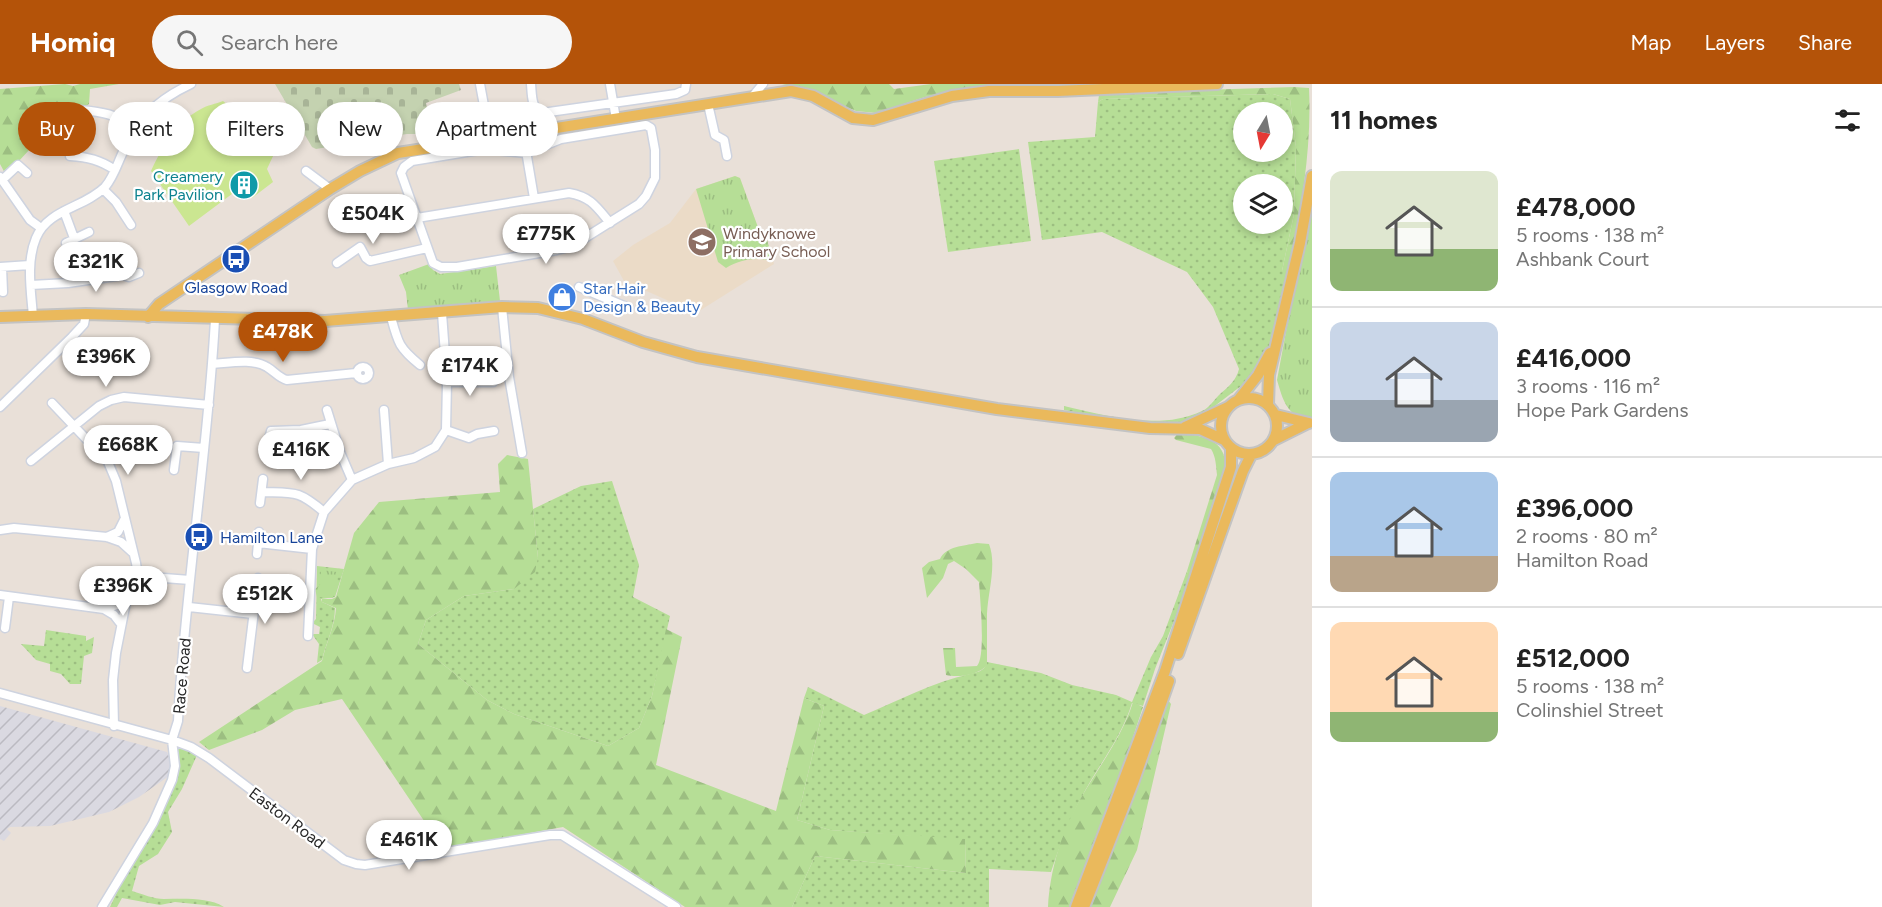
<!DOCTYPE html>
<meta charset="utf-8">
<style>
:root{--surface:#fff;--page:#f6f6f6;--text:#222;--muted:#767676;--line:#e0e0e0;--accent:#b45309}
body{margin:0;font-family:Figtree,sans-serif;background:var(--page);color:var(--text);height:100vh;display:flex;flex-direction:column;font-size:22px;white-space:nowrap}
*{box-sizing:border-box;margin:0}
p{font-size:20px;color:var(--muted)}
.icon{flex:none;width:33px;height:33px;fill:none;stroke:currentColor;stroke-width:2;stroke-linecap:round;stroke-linejoin:round}
.map{position:relative;flex:1;overflow:hidden}
.sheet{display:flex;flex-direction:column;background:var(--surface);width:570px}
.sheet>*{flex:none}
.banner{position:absolute;left:18px;top:18px;width:570px;height:54px;display:flex;gap:12px}
.needle{width:39px;rotate:190deg}
.fabs{position:absolute;left:1233px;top:18px;display:grid;gap:12px}
.fabs a{display:grid;place-items:center;width:60px;height:60px;border-radius:50%;background:var(--surface);box-shadow:0 3px 9px #0003;font-size:30px}
.price{position:absolute;translate:-50% -51px;padding:0 14px;border-radius:21px;background:#fff;color:#222;font-size:20px;line-height:39px;filter:drop-shadow(0 2px 3px #0008)}
.price::after{content:'';position:absolute;left:50%;top:36px;width:18px;height:14px;margin-left:-9px;background:inherit;clip-path:polygon(0 0,100% 0,50% 100%)}
.price.selected{background:var(--accent);color:#fff}
ul{padding:0;list-style:none}
li{display:flex;align-items:center;gap:18px;height:150px;padding:0 18px}
li+li{border-top:2px solid var(--line)}
li span{display:grid;place-items:center;flex:none;width:168px;height:120px;border-radius:12px;color:#555}
li>.icon{margin-inline-start:auto}
span .icon{width:72px;height:72px;fill:#fffc;stroke-width:1}
li b{font-size:26px}
h2{display:flex;justify-content:space-between;align-items:center;height:72px;padding:0 18px;font-size:26px}
.pill{padding:0 21px;border-radius:27px;background:var(--surface);box-shadow:0 3px 9px #0003;font-size:21px;line-height:54px}
.pill.selected{background:var(--accent);color:#fff}
header{display:flex;align-items:center;gap:36px;box-sizing:border-box;height:84px;padding:0 30px;background:var(--accent);color:#fff}
header strong{font-size:28px}
nav{display:flex;gap:33px;margin-inline-start:auto;font-size:21px}
.search{width:420px;height:54px;background:var(--page);display:flex;align-items:center;gap:15px;box-sizing:border-box;padding:0 21px;border-radius:33px;color:var(--muted);font-size:22px}
main{display:flex;flex:1;min-height:0}
.map>svg:first-child{display:block}
.industrial{fill:url(#industrial-furrows)}
.education{fill:#ebdbc7}
.grass{fill:url(#grass-dots);fill-rule:evenodd}
.forest{fill:url(#forest-firs)}
.cemetery{fill:url(#cemetery-stones)}
.park{fill:url(#park-tufts)}
.pitch{fill:#cbe691}
.lines{fill:none;stroke-linecap:round;stroke-linejoin:round}
.minor-casing{stroke:#ced3df;stroke-width:11}
.major-casing{stroke:#c3c3c3;stroke-width:14}
.minor{stroke:#fff;stroke-width:8}
.major{stroke:#eab95c;stroke-width:10}
.labels{text-anchor:middle;dominant-baseline:central;stroke-width:4.5;stroke-linejoin:round;paint-order:stroke}
.culture-label{font-size:16px;fill:#0d838f;stroke:#fff;text-anchor:end}
.education-label{font-size:16px;fill:#785e54;stroke:#fff;text-anchor:start}
.transit-label{font-size:16px;fill:#164399;stroke:#fff}
.shop-label{font-size:16px;fill:#366cbe;stroke:#fff;text-anchor:start}
.street-label{font-size:16px;fill:#272727;stroke:#fff}
</style>
<header>
<strong>Homiq</strong>
<div class="search"><svg class="icon" aria-label="search" viewBox="0 0 24 24"><circle cx="10" cy="10" r="6"/><path d="M15 15l6 6"/></svg>Search here</div>
<nav><a>Map</a><a>Layers</a><a>Share</a></nav>
</header>
<main>
<div class="map">
<svg width="1312" height="823" viewBox="0 0 1312 823">
<defs>
<pattern id="industrial-furrows" width="10" height="10" patternUnits="userSpaceOnUse" patternTransform="scale(1.5)"><rect width="10" height="10" fill="#dad9e1"/><path d="M-1 1l2-2M0 10L10 0M9 11l2-2" fill="none" stroke="#bbbac1"/></pattern>
<pattern id="grass-dots" width="8" height="8" patternUnits="userSpaceOnUse" patternTransform="scale(1.5)"><rect width="8" height="8" fill="#b6de96"/><path d="M2 2h.1M6 6h.1" fill="none" stroke="#9cbe81" stroke-width="1.8" stroke-linecap="round"/></pattern>
<pattern id="forest-firs" width="22" height="20" patternUnits="userSpaceOnUse" patternTransform="scale(1.5)"><rect width="22" height="20" fill="#b6de96"/><path d="M5 1l3.5 6h-7zM16 11l3.5 6h-7z" fill="#9cbe81"/></pattern>
<pattern id="cemetery-stones" width="16" height="16" patternUnits="userSpaceOnUse" patternTransform="scale(1.5)"><rect width="16" height="16" fill="#c4d2b0"/><path d="M2 7V4a2 2 0 0 1 4 0v3zM10 15v-3a2 2 0 0 1 4 0v3z" fill="#a8b497"/></pattern>
<pattern id="park-tufts" width="24" height="20" patternUnits="userSpaceOnUse" patternTransform="scale(1.5)"><rect width="24" height="20" fill="#b6de96"/><path d="M3 7l-1-3M5 7V3M7 7l1-3M15 17l-1-3M17 17v-4M19 17l1-3" fill="none" stroke="#9cbe81"/></pattern>
</defs>
<rect width="100%" height="100%" fill="#e9e0d8"/>
<path class="industrial" d="M0,622l167,46 4,9 -2,15 -30,21 -30,15 -59,14 -40,1 -3,2 4,4 -7,8 -4,-2z"/>
<path class="education" d="M735,92l5,2 19,52 7,6 8,28 -78,49 -72,-32 -11,-20 20,-16 37,-22 26,-34z"/>
<path class="grass" d="M1273,10l17,5 6,48 -2,67 -12,57 7,-2 -20,78 -24,36 -46,35 -15,6 -18,1 -65,-8 -37,-7v-4c43,10 96,25 138,5 7,-3 12,-11 17,-16 9,-8 17,-14 20,-26l-26,-62 -26,-35 -85,-40 -60,8 -14,-98 67,-5 3,-35 5,-3zM1244,28h38v40h-38zM1244,100h38v40h-38z
M1019,65l12,92 -83,11 -14,-91z
M612,397l27,84 -6,32 37,19 -18,80 -13,32 -31,18 -94,-32 -27,-14 -69,-56 8,-24 38,-24 50,-7 24,-31 -5,-49 48,-23z
M317,482l27,3 -9,28 -14,2 1,3 13,6c0,18 -9,35 -13,52l-5,3 2,-19 -7,-10h7l1,-7 -8,-4 4,-4z
M1187,487l1,2h5l-38,96 -12,37 -11,-3c-12,38 -34,62 -52,97 -12,23 -21,48 -29,72l-62,-3v38h-197l23,-51 151,17 -1,-33 -135,-10 -33,-10 27,-114 -20,-8 4,-11 56,28c34,-14 69,-33 106,-41 8,-2 15,-3 17,-12l54,11 31,12 44,10 16,7 19,-45 12,-21z
M46,546l40,6v5l8,-4 -2,16 -8,3 -3,28h-11l-9,-10 -11,-3v-7l-14,-4 -15,-16 23,2z
M176,660l21,11 -15,34 -14,23 4,20 -14,22 -19,12 -7,25c10,3 22,8 32,8 19,0 44,-2 60,8l-49,-5 -15,3 -38,-7 -5,9h-7l68,-145z"/>
<path class="forest" d="M65,0l8,2 7,-2h39l-29,5 -1,15 -19,12 5,14 -7,25 -13,1 -13,-8 -12,1 -24,26 -6,-11v-75z
M782,0h107l5,5 37,-5h170l-118,2 -58,11 -49,16 -20,-2 -59,-24z
M1294,3l15,1c3,60 -8,122 -20,181l-4,3 -3,-1 12,-57 2,-67 -6,-48 -17,-5 -170,5 -5,3 1,-7 8,-2z
M1178,349c15,2 38,3 45,20 2,4 1,11 2,16l-32,104h-5l-1,-2 30,-96c-1,-9 -1,-18 -6,-26l-35,-9 -2,-2z
M507,371l21,4 10,99 -3,14 -21,17 -50,7 -38,24 -8,24 69,56 27,14 94,32 31,-18 13,-32 14,-67 16,8 -26,128 120,46 28,-113 20,8 -27,114 33,10 135,9 1,34 -151,-17 -23,51h-107l-122,-80 -120,22 -101,-150 -47,11 -33,20 -53,20 -10,-8 123,-81c4,-18 13,-35 14,-53l-14,-6v-3h10l4,-2 18,-64 25,-31 121,-10 -2,-28z
M977,459l12,1c8,21 -1,47 -2,70 0,17 0,34 0,51 -8,10 -29,13 -41,10l-3,-27h12l1,19 21,-1c9,-10 3,-68 2,-84l-13,-13 -12,-8 -6,3 -5,14 -16,20 -5,-30 7,-6 11,-3c6,-13 24,-13 37,-16z
M1168,616l3,4 -34,146 -27,57h-19z
M1133,618l10,5 -16,48 -58,152h-21c2,-38 14,-77 34,-111 18,-31 40,-59 51,-94z"/>
<path class="cemetery" d="M275,0h184l2,6 -35,13 7,38 -10,1 -3,-8h-13l-91,15 -4,-2z"/>
<path class="park" d="M735,92l5,2 19,52 7,6 7,25c-17,-4 -32,-2 -47,7l-8,-6 -22,-73z
M1312,108v226c-25,1 -29,-18 -35,-38z
M429,180l4,6 7,4 56,-8 4,35 -92,9 -2,-18 -7,-17z
M321,486l16,2 -4,26 -16,-1 -2,-8 5,-4z"/>
<path class="pitch" d="M223,17c19,16 39,31 51,53l-7,15 6,13 -21,16 -12,-10 -51,38 -38,-55c11,-24 26,-50 50,-62 6,-4 15,-5 22,-8z"/>
<g class="lines">
<g class="minor-casing">
<path id="minor" d="M480,0l10,54
M531,0c1,10 0,25 11,29l134,-19 9,-4 1,-6
M610,0l6,35
M752,13l11,-13
M708,20l7,31 9,5 3,16
M80,26c25,2 33,4 55,17
M646,41l5,3 4,22v28l-9,18 -7,8 -67,42 -15,4 -100,17h-16l-8,-4 -32,-90 3,-6 8,-6 73,-12 41,4 35,-14z
M523,49l11,65
M70,72c18,1 30,4 45,14
M306,87l24,18
M0,93l30,43 11,8
M2,96l16,-15 9,8
M103,105l13,13 15,23
M64,127l10,27
M417,134l152,-25c22,4 27,13 41,30
M66,159l23,-11
M337,179l23,-16 6,11 4,3 57,-13
M0,183l30,-2
M2,183l1,25
M123,191l6,2 10,-4
M31,201l37,-2 55,-8 -1,-14
M579,203l50,21
M502,223l7,70 13,76
M33,232c-2,-25 -7,-54 3,-78 12,-29 48,-30 69,-51 8,-9 12,-22 17,-33 15,-35 35,-54 69,-70
M391,233c7,26 8,31 29,48
M213,280c16,-1 40,-6 54,3 7,4 12,11 20,13l69,-7
M357 289a6 6 0 1 1 12 0a6 6 0 1 1-12 0Z
M447,298h46
M52,319l56,59 8,19 20,82 2,13 -11,21 -11,56 -3,27 1,46
M0,323l72,-70 12,-13 2,-10
M327,326l13,42 12,28
M384,326l4,54
M446,346l23,8 8,-4 17,-3
M265,371l6,-24 30,-1 29,-6
M31,377l68,-55 12,-6 13,-3 85,8
M174,386l3,-24 27,2
M262,408c33,1 36,-2 62,20
M260,419l3,-24
M0,446l14,-2 93,9 14,5 11,10
M107,453l11,-5 6,-12
M258,459l54,6
M257,470l2,-22
M138,492l52,4
M0,511l104,14 10,6 7,9
M189,523l64,7
M104,525l13,-4 10,-7
M5,544l4,-31
M308,552l4,-87 12,-37 28,-32 36,-16 26,-6 21,-11 11,-17 1,-48 -5,-69
M247,584l11,-90
M0,609l172,47 19,7 18,11 135,102 12,4 9,1 185,-30h12l114,72
M102,823l51,-84 19,-43 3,-14 -3,-26 6,-19c7,-134 30,-268 37,-402"/>
</g>
<g class="major-casing">
<path id="major" d="M0,233l86,-3 239,7 177,-14 36,1 45,11 60,23 54,15 300,52 153,19 50,1 24,11
M148,233l11,-13 171,-115 30,-18 38,-18 393,-62 22,5 40,22 20,2 79,-24 37,-5h69l159,-7
M1221 342a28 28 0 1 1 56 0a28 28 0 1 1-56 0Z
M1239,315l19,-24 12,-22
M1268,320l1,-29 31,-132 12,-67
M1276,331l33,8
M1185,343l43,-20
M1274,356l34,-17
M1178,570l65,-183 8,-16
M1076,823l89,-236 66,-204v-19
M1084,823l49,-124 36,-102"/>
</g>
<use href="#minor" class="minor"/>
<use href="#major" class="major"/>
</g>
<defs>
<g id="building-disc" transform="scale(1.5)"><circle r="9.5" fill="#0f9aa8" stroke="#fff"/><path d="M-4-6H4V6H1V3H-1V6H-4ZM-2.5-4.3h1.7v1.8h-1.7ZM.8-4.3h1.7v1.8H.8ZM-2.5-1h1.7V.8h-1.7ZM.8-1h1.7V.8H.8Z" fill="#fff"/></g>
<g id="school-disc" transform="scale(1.5)"><circle r="9.5" fill="#8d6e63" stroke="#fff"/><path d="M0-5L7-2L0 1L-7-2ZM-4 1L0 2.5L4 1V4Q0 6-4 4Z" fill="#fff"/></g>
<g id="bus-disc" transform="scale(1.5)"><circle r="9.5" fill="#1a4fb4" stroke="#fff"/><path d="M-5-6H5V4H4V6H2V4H-2V6H-4V4H-5ZM-3.5-4V0h7V-4ZM-3.5 1.2v1.5H-2V1.2ZM2 1.2v1.5H3.5V1.2Z" fill="#fff"/></g>
<g id="shop-disc" transform="scale(1.5)"><circle r="9.5" fill="#3f7fe0" stroke="#fff"/><path d="M-5-2.5h2.3a2.7 3.5 0 0 1 5.4 0H5L5.5 6h-11ZM-1.5-2.5h3a1.5 2.3 0 0 0-3 0Z" fill="#fff"/></g>
</defs>
<g fill-rule="evenodd">
<use href="#building-disc" x="244" y="101"/>
<use href="#school-disc" x="702" y="158"/>
<use href="#bus-disc" x="236" y="175"/>
<use href="#shop-disc" x="562" y="213"/>
<use href="#bus-disc" x="199" y="453"/>
</g>
<g class="labels">
<g class="culture-label">
<text x="223" y="92">Creamery<tspan x="223" dy="18">Park Pavilion</tspan></text>
</g>
<g class="education-label">
<text x="723" y="149">Windyknowe<tspan x="723" dy="18">Primary School</tspan></text>
</g>
<g class="transit-label">
<text x="236" y="203">Glasgow Road</text>
<text x="220" y="453" text-anchor="start">Hamilton Lane</text>
</g>
<g class="shop-label">
<text x="583" y="204">Star Hair<tspan x="583" dy="18">Design &amp; Beauty</tspan></text>
</g>
<g class="street-label">
<text transform="translate(182 592) rotate(-85)">Race Road</text>
<text transform="translate(287 734) rotate(37)">Easton Road</text>
</g>
</g>
</svg>
<div class="fabs">
<a><svg class="needle" viewBox="-14 -14 28 28"><path d="M0-13l5 13h-10z" fill="#e53935"/><path d="M0 13l5-13h-10z" fill="#767676"/></svg></a>
<a><svg class="icon" aria-label="layers" viewBox="0 0 24 24"><path d="M12 4l9 5-9 5-9-5zM3 14l9 5 9-5"/></svg></a>
</div>
<b class="price" style="left:373px;top:161px">£504K</b>
<b class="price" style="left:546px;top:181px">£775K</b>
<b class="price" style="left:96px;top:209px">£321K</b>
<b class="price selected" style="left:283px;top:279px">£478K</b>
<b class="price" style="left:106px;top:304px">£396K</b>
<b class="price" style="left:470px;top:313px">£174K</b>
<b class="price" style="left:128px;top:392px">£668K</b>
<b class="price" style="left:301px;top:397px">£416K</b>
<b class="price" style="left:123px;top:533px">£396K</b>
<b class="price" style="left:265px;top:541px">£512K</b>
<b class="price" style="left:409px;top:787px">£461K</b>
<div class="banner">
<a class="pill selected">Buy</a>
<a class="pill">Rent</a>
<a class="pill">Filters</a>
<a class="pill">New</a>
<a class="pill">Apartment</a>
</div>
</div>
<section class="sheet">
<h2>11 homes<svg class="icon" aria-label="filters" viewBox="0 0 24 24"><path d="M4 7h16M4 17h16"/><circle cx="9" cy="7" r="2"/><circle cx="15" cy="17" r="2"/></svg></h2>
<ul>
<li><span style="background:linear-gradient(#dfe7d0 65%,#8fb573 0)"><svg class="icon" aria-label="home" viewBox="0 0 24 24"><path d="M3 11l9-7 9 7M6 9v11h12V9"/></svg></span><div><b>£478,000</b><p>5 rooms · 138 m²</p><p>Ashbank Court</p></div></li>
<li><span style="background:linear-gradient(#c9d6e8 65%,#9aa5b1 0)"><svg class="icon" aria-label="home" viewBox="0 0 24 24"><path d="M3 11l9-7 9 7M6 9v11h12V9"/></svg></span><div><b>£416,000</b><p>3 rooms · 116 m²</p><p>Hope Park Gardens</p></div></li>
<li><span style="background:linear-gradient(#a9c7e8 70%,#b9a48a 0)"><svg class="icon" aria-label="home" viewBox="0 0 24 24"><path d="M3 11l9-7 9 7M6 9v11h12V9"/></svg></span><div><b>£396,000</b><p>2 rooms · 80 m²</p><p>Hamilton Road</p></div></li>
<li><span style="background:linear-gradient(#ffd9b3 75%,#8fb573 0)"><svg class="icon" aria-label="home" viewBox="0 0 24 24"><path d="M3 11l9-7 9 7M6 9v11h12V9"/></svg></span><div><b>£512,000</b><p>5 rooms · 138 m²</p><p>Colinshiel Street</p></div></li>
</ul>
</section>
</main>
